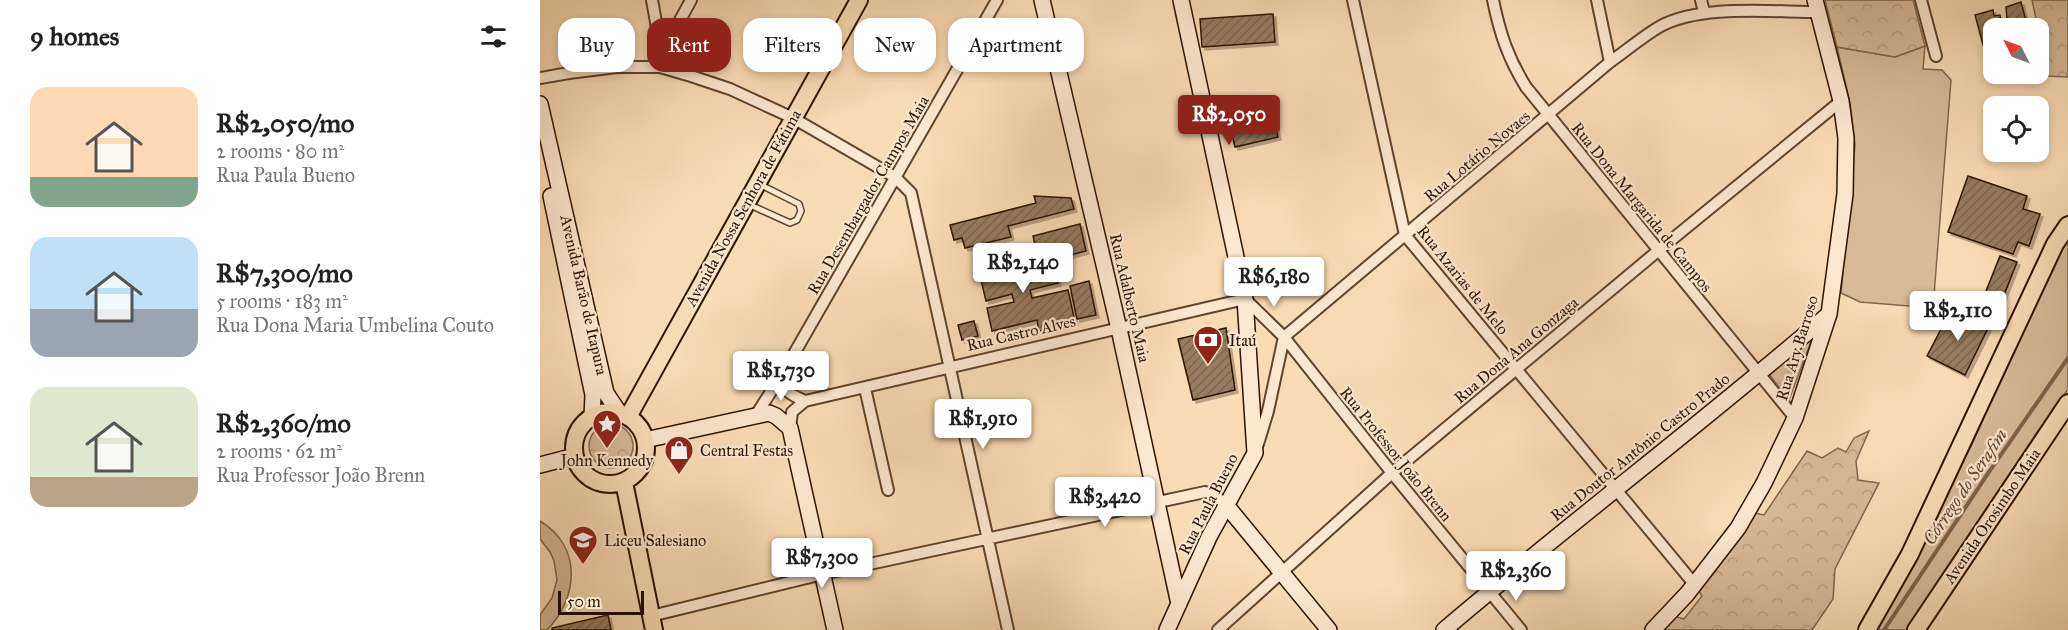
<!DOCTYPE html>
<meta charset="utf-8">
<style>
:root{--surface:#fff;--page:#f6f6f6;--text:#222;--muted:#767676;--accent:#8f2418}
body{margin:0;font-family:"IM FELL Great Primer",serif;background:var(--page);color:var(--text);height:100vh;display:flex;flex-direction:column;font-size:22px;white-space:nowrap}
*{box-sizing:border-box;margin:0}
p{font-size:20px;color:var(--muted)}
.icon{flex:none;width:33px;height:33px;fill:none;stroke:currentColor;stroke-width:2;stroke-linecap:round;stroke-linejoin:round}
.map{position:relative;flex:1;overflow:hidden}
.sheet{display:flex;flex-direction:column;background:var(--surface);width:540px}
.sheet>*{flex:none}
.top-card{position:absolute;left:18px;top:18px;width:570px;height:54px;display:flex;gap:12px}
.needle{width:39px;rotate:312deg}
.controls{position:absolute;left:1443px;top:18px;display:grid;gap:12px}
.controls a{display:grid;place-items:center;width:66px;height:66px;border-radius:12px;background:var(--surface);box-shadow:0 3px 9px #0003;font-size:30px}
.scale{position:absolute;left:18px;bottom:15px;width:86px;box-sizing:border-box;padding-left:6px;border:3px solid #2b1302;border-top:0;font-size:16px;line-height:21px;white-space:nowrap;color:#2b1302;-webkit-text-stroke:4px #fce8ce;paint-order:stroke}
.price{position:absolute;translate:-50% -51px;padding:0 14px;border-radius:6px;background:#fff;color:#222;font-size:20px;line-height:39px;filter:drop-shadow(0 2px 3px #0008)}
.price::after{content:'';position:absolute;left:50%;top:36px;width:18px;height:14px;margin-left:-9px;background:inherit;clip-path:polygon(0 0,100% 0,50% 100%)}
.price.current{background:var(--accent);color:#fff}
ul{padding:0;list-style:none}
li{display:flex;align-items:center;gap:18px;height:150px;padding:0 30px}
li span{display:grid;place-items:center;flex:none;width:168px;height:120px;border-radius:18px;color:#555}
li>.icon{margin-inline-start:auto}
span .icon{width:72px;height:72px;fill:#fffc;stroke-width:1}
li b{font-size:26px}
h2{display:flex;justify-content:space-between;align-items:center;height:72px;padding:0 30px;font-size:26px}
.tag{padding:0 21px;border-radius:18px;background:var(--surface);box-shadow:0 3px 9px #0003;font-size:21px;line-height:54px}
.tag.current{background:var(--accent);color:#fff}
main{display:flex;flex:1;min-height:0}
.map>svg:first-child{display:block}
.grass{fill:#d7ba96;stroke:#81664c;stroke-width:1.5}
.forest{fill:url(#forest-crowns);stroke:#81664c;stroke-width:1.5}
.lines{fill:none;stroke-linecap:round;stroke-linejoin:round}
.stream{stroke:#7d6348;stroke-width:4}
.building{fill:url(#building-hatch);stroke:#2b1302;stroke-width:1.5;filter:url(#shadow)}
.lane-casing{stroke:#5f452e;stroke-width:8}
.street-casing{stroke:#5f452e;stroke-width:14}
.secondary-casing{stroke:#2b1302;stroke-width:18}
.primary-casing{stroke:#2b1302;stroke-width:20}
.lane{stroke:#fce8ce;stroke-width:5}
.street{stroke:#fce8ce;stroke-width:10}
.secondary{stroke:#fce8ce;stroke-width:15}
.primary{stroke:#fadcb4;stroke-width:16}
.labels{text-anchor:middle;dominant-baseline:central;stroke-width:4.5;stroke-linejoin:round;paint-order:stroke}
.street-label{font-size:16px;fill:#2b1302;stroke:#fce8ce}
.poi-label{font-size:16px;fill:#2b1302;stroke:#fce8ce;text-anchor:start}
.water-label{font-size:18px;font-style:italic;fill:#624831;stroke:#fce8ce}
</style>
<main>
<section class="sheet">
<h2>9 homes<svg class="icon" aria-label="filters" viewBox="0 0 24 24"><path d="M4 7h16M4 17h16"/><circle cx="9" cy="7" r="2"/><circle cx="15" cy="17" r="2"/></svg></h2>
<ul>
<li><span style="background:linear-gradient(#ffd9b3 75%,#7fa58c 0)"><svg class="icon" aria-label="home" viewBox="0 0 24 24"><path d="M3 11l9-7 9 7M6 9v11h12V9"/></svg></span><div><b>R$2,050/mo</b><p>2 rooms · 80 m²</p><p>Rua Paula Bueno</p></div></li>
<li><span style="background:linear-gradient(#bfe0f5 60%,#9aa5b1 0)"><svg class="icon" aria-label="home" viewBox="0 0 24 24"><path d="M3 11l9-7 9 7M6 9v11h12V9"/></svg></span><div><b>R$7,300/mo</b><p>5 rooms · 183 m²</p><p>Rua Dona Maria Umbelina Couto</p></div></li>
<li><span style="background:linear-gradient(#dfe7d0 75%,#b9a48a 0)"><svg class="icon" aria-label="home" viewBox="0 0 24 24"><path d="M3 11l9-7 9 7M6 9v11h12V9"/></svg></span><div><b>R$2,360/mo</b><p>2 rooms · 62 m²</p><p>Rua Professor João Brenn</p></div></li>
</ul>
</section>
<div class="map">
<svg width="1528" height="630" viewBox="0 0 1528 630">
<defs>
<pattern id="forest-crowns" width="20" height="18" patternUnits="userSpaceOnUse" patternTransform="scale(1.5)"><rect width="20" height="18" fill="#d7ba96"/><path d="M2 6a3 3 0 1 1 6 0M12 15a3 3 0 1 1 6 0" fill="none" stroke="#b99f80"/></pattern>
<pattern id="building-hatch" width="6" height="6" patternUnits="userSpaceOnUse" patternTransform="scale(1.5)"><rect width="6" height="6" fill="#977c5f"/><path d="M-1 1l2-2M0 6l6-6M5 7l2-2" fill="none" stroke="#7b644c"/></pattern>
<filter id="shadow"><feDropShadow dx="3" dy="3" stdDeviation="0" flood-color="#0004"/></filter>
</defs>
<rect width="100%" height="100%" fill="#fadcb4"/>
<filter id="stains"><feTurbulence type="fractalNoise" baseFrequency=".00333" numOctaves="4"/><feColorMatrix values="0 0 0 0 .2 0 0 0 0 .09 0 0 0 0 .02 0 0 0 .5 -.17"/></filter>
<radialGradient id="worn" r=".72"><stop offset=".6" stop-color="#630" stop-opacity="0"/><stop offset="1" stop-color="#630" stop-opacity=".3"/></radialGradient>
<path class="grass" d="M1385,46l-2,23 19,1 9,10 -18,228 -73,-6 -19,-9 14,-148 -5,-42 -13,-56 58,10z
M1528,238v151l-160,241h-32l48,-89 49,-99 49,-112z
M0,521c43,26 38,77 7,109h-7v-15l12,-17 5,-18 -3,-19 -4,-9 -10,-13z"/>
<path class="forest" d="M1285,0h88l12,46 -30,11 -58,-10z
M1492,0h36v77l-22,-1 -8,-48z
M1272,339l-23,61 -21,-27z
M49 446a22 22 0 1 1 44 0a22 22 0 1 1-44 0Z
M1329,431l-13,30 2,19 21,3 -44,86 -2,30 -21,31h-155l16,-14 11,3 18,-23 -7,-11 60,-72 9,2 43,-64 15,7 16,-10 8,4 8,-14z"/>
<g class="lines">
<path class="stream" d="M1344,630l105,-158 79,-114"/>
</g>
<path class="building" d="M1481,2l7,26h-34v21l-9,3 -10,-37 18,-5 1,6 6,-1 1,6 6,-2 -1,-12z
M733,14l2,28 -73,5 -2,-28z
M732,112l6,25 -43,10 -6,-25z
M1428,176l59,20 -4,13 17,5 -11,32 -11,-4 -5,12 -65,-22z
M494,196l37,2 3,11 -66,17 3,11 -46,11 -3,-10 -8,2 -4,-15 86,-22z
M540,224l6,27 -47,12 -6,-27z
M486,249l6,24 6,-2 1,4 17,-4 2,12 -28,7 2,8 36,-8 7,32 -36,9 -2,-11 -45,11 -5,-23 27,-6 -2,-8 -26,7 -9,-38z
M1460,256l17,6 -18,46 -17,-7z
M549,281l7,34 -19,4 -7,-33z
M1411,310l37,18 -23,47 -38,-19z
M434,321l4,15 -16,4 -4,-15z
M686,328l9,62 -42,10 -15,-61z
M68,615l3,15h-59v-2z"/>
<g class="lines">
<g class="lane-casing">
<path id="lane" d="M208,204l42,19 7,-3 4,-9 -2,-7 -40,-20"/>
</g>
<g class="street-casing">
<path id="street" d="M112,0l7,39 6,15
M813,0l52,235 290,350
M953,0c7,34 15,58 33,87l269,331
M1057,0l13,62
M1161,0l3,12
M1381,0l15,56
M120,67l12,-32 19,-35
M0,78l29,-5 48,-6h43l31,9 39,13 63,29 102,59 16,16 97,437
M243,373c-3,17 8,22 22,28
M325,388l23,102
M216,415l27,-42 214,-373
M250,428l2,-16 13,-11 440,-102 39,38 108,136 129,157
M718,444l10,-33 16,-74 326,-275c16,-11 32,-25 49,-35 40,-23 113,-15 159,-15
M111,616l172,-42 382,-82 8,2 13,11
M678,630l174,-157 267,-223 182,-149"/>
</g>
<g class="secondary-casing">
<path id="secondary" d="M502,0l77,329 60,275
M0,104l66,289 14,21
M11,196l42,199 -1,22
M105,440l124,-27 7,3 14,12 45,202
M0,465l35,-9
M686,505l103,125
M627,630l42,-93 46,-84 -10,-154 -64,-299
M904,630c127,-108 260,-208 385,-316
M1113,630l34,-36 51,-66 26,-45 31,-65 34,-104 16,-120 1,-56 -5,-37 -26,-101"/>
</g>
<g class="primary-casing">
<path id="primary" d="M34 448a36 36 0 1 1 72 0a36 36 0 1 1-72 0Z
M88,417l231,-417
M84,482l30,148
M1327,630l43,-76 145,-310 13,-19
M1376,630l152,-227"/>
</g>
<use href="#lane" class="lane"/>
<use href="#street" class="street"/>
<use href="#secondary" class="secondary"/>
<use href="#primary" class="primary"/>
</g>
<defs>
<g id="bank-pin" transform="scale(1.5)"><path d="M0 17L-7.5 6A9.5 9.5 0 1 1 7.5 6Z" fill="#8f2418" stroke="#fce8ce"/><path d="M-6-4H6V4H-6ZM0-2.3a2.3 2.3 0 1 0 0 4.6a2.3 2.3 0 1 0 0-4.6Z" fill="#fff"/></g>
<g id="sight-pin" transform="scale(1.5)"><path d="M0 17L-7.5 6A9.5 9.5 0 1 1 7.5 6Z" fill="#8f2418" stroke="#fce8ce"/><path d="M0-6L1.8-2.2L6-1.7L2.9 1.2L3.7 5.4L0 3.3L-3.7 5.4L-2.9 1.2L-6-1.7L-1.8-2.2Z" fill="#fff"/></g>
<g id="shop-pin" transform="scale(1.5)"><path d="M0 17L-7.5 6A9.5 9.5 0 1 1 7.5 6Z" fill="#8f2418" stroke="#fce8ce"/><path d="M-5-2.5h2.3a2.7 3.5 0 0 1 5.4 0H5L5.5 6h-11ZM-1.5-2.5h3a1.5 2.3 0 0 0-3 0Z" fill="#fff"/></g>
<g id="school-pin" transform="scale(1.5)"><path d="M0 17L-7.5 6A9.5 9.5 0 1 1 7.5 6Z" fill="#8f2418" stroke="#fce8ce"/><path d="M0-5L7-2L0 1L-7-2ZM-4 1L0 2.5L4 1V4Q0 6-4 4Z" fill="#fff"/></g>
</defs>
<g fill-rule="evenodd">
<use href="#bank-pin" x="668" y="340"/>
<use href="#sight-pin" x="67" y="424"/>
<use href="#shop-pin" x="139" y="450"/>
<use href="#school-pin" x="43" y="540"/>
</g>
<g class="labels">
<g class="street-label">
<text transform="translate(937 156) rotate(-40)">Rua Lotário Novaes</text>
<text transform="translate(328 195) rotate(-60)">Rua Desembargador Campos Maia</text>
<text transform="translate(1102 207) rotate(51)">Rua Dona Margarida de Campos</text>
<text transform="translate(203 208) rotate(-61)">Avenida Nossa Senhora de Fátima</text>
<text transform="translate(923 280) rotate(51)">Rua Azarias de Melo</text>
<text transform="translate(44 295) rotate(77)">Avenida Barão de Itapura</text>
<text transform="translate(590 298) rotate(77)">Rua Adalberto Maia</text>
<text transform="translate(481 333) rotate(-13)">Rua Castro Alves</text>
<text transform="translate(1257 348) rotate(-73)">Rua Ary Barroso</text>
<text transform="translate(976 350) rotate(-40)">Rua Dona Ana Gonzaga</text>
<text transform="translate(1100 447) rotate(-39)">Rua Doutor Antônio Castro Prado</text>
<text transform="translate(856 454) rotate(51)">Rua Professor João Brenn</text>
<text transform="translate(668 504) rotate(-63)">Rua Paula Bueno</text>
<text transform="translate(1452 516) rotate(-56)">Avenida Orosimbo Maia</text>
</g>
<g class="poi-label">
<text x="689" y="340">Itaú</text>
<text x="160" y="450">Central Festas</text>
<text x="67" y="460" text-anchor="middle">John Kennedy</text>
<text x="64" y="540">Liceu Salesiano</text>
</g>
<g class="water-label">
<text transform="translate(1425 487) rotate(-56)">Córrego do Serafim</text>
</g>
</g>
<rect width="100%" height="100%" filter="url(#stains)"/>
<rect width="100%" height="100%" fill="url(#worn)"/>
</svg>
<div class="controls">
<a><svg class="needle" viewBox="-14 -14 28 28"><path d="M0-13l5 13h-10z" fill="#e53935"/><path d="M0 13l5-13h-10z" fill="#767676"/></svg></a>
<a><svg class="icon" aria-label="locate" viewBox="0 0 24 24"><circle cx="12" cy="12" r="6"/><path d="M12 2v4M12 18v4M2 12h4M18 12h4"/></svg></a>
</div>
<div class="scale">50 m</div>
<b class="price current" style="left:689px;top:146px">R$2,050</b>
<b class="price" style="left:483px;top:294px">R$2,140</b>
<b class="price" style="left:734px;top:308px">R$6,180</b>
<b class="price" style="left:1418px;top:342px">R$2,110</b>
<b class="price" style="left:241px;top:402px">R$1,730</b>
<b class="price" style="left:443px;top:450px">R$1,910</b>
<b class="price" style="left:565px;top:528px">R$3,420</b>
<b class="price" style="left:282px;top:589px">R$7,300</b>
<b class="price" style="left:976px;top:602px">R$2,360</b>
<div class="top-card">
<a class="tag">Buy</a>
<a class="tag current">Rent</a>
<a class="tag">Filters</a>
<a class="tag">New</a>
<a class="tag">Apartment</a>
</div>
</div>
</main>
